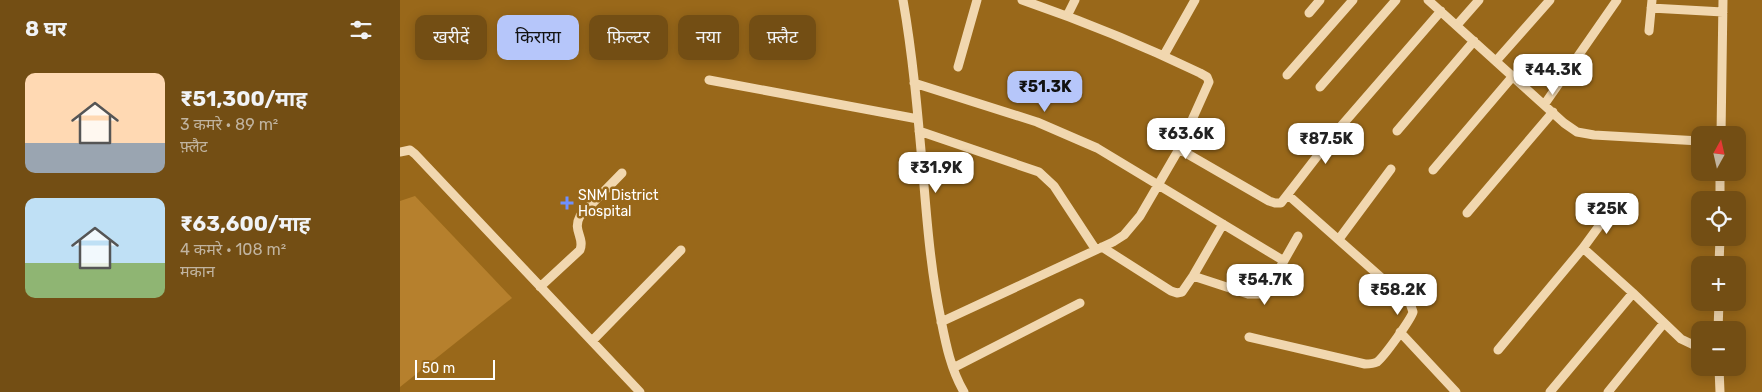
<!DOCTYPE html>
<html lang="hi">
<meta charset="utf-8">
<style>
:root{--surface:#734e14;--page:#78551d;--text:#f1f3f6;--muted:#c1b4a0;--accent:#b6c6fa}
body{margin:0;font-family:Rubik,"Noto Sans Devanagari",sans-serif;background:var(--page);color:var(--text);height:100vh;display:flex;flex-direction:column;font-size:19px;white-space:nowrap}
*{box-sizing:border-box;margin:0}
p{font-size:16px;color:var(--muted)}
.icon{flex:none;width:28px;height:28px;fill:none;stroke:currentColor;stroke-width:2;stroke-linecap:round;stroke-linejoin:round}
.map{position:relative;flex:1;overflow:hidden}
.side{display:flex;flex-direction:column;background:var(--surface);width:400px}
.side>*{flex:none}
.banner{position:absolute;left:15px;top:15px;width:475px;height:45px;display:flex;gap:10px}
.needle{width:32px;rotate:8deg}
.buttons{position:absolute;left:1291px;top:126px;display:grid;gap:10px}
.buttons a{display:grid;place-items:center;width:55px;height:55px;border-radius:10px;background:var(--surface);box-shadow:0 2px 12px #0003;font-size:25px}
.scale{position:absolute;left:15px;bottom:12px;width:80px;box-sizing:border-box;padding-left:5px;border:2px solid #fff;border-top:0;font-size:14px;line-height:18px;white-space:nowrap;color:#fff;-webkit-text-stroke:4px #99681a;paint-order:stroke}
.price{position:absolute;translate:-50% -42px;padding:0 11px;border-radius:10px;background:#fff;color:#222;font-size:16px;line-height:32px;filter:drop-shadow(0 1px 2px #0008)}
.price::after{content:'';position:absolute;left:50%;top:30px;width:15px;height:11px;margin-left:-8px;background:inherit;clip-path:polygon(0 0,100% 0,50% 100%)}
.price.active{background:var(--accent);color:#111}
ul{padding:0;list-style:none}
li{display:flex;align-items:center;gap:15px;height:125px;padding:0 25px}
li span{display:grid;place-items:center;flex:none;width:140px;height:100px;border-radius:10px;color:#555}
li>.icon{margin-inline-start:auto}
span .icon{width:60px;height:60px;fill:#fffc;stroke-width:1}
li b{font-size:21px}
h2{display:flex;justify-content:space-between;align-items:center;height:60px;padding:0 25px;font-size:21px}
.tag{padding:0 18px;border-radius:10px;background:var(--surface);box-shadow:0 2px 12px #0003;font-size:18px;line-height:45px}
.tag.active{background:var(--accent);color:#111}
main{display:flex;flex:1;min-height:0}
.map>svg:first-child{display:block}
.green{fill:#b6802d}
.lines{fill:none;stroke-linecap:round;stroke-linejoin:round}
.minor{stroke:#f1d7af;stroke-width:9}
.poi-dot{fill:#6e90ff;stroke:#99681a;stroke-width:2}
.labels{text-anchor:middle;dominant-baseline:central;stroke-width:5;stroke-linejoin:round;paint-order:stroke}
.poi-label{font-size:14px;fill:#fff;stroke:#99681a;text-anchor:start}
</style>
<main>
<section class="side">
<h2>8 घर<svg class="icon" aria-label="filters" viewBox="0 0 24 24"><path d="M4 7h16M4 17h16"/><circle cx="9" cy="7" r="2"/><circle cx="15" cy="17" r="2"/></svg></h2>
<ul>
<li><span style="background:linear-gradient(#ffd9b3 70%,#9aa5b1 0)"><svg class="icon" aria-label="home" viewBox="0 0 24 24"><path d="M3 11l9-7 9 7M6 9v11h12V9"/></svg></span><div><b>₹51,300/माह</b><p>3 कमरे · 89 m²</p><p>फ़्लैट</p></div></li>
<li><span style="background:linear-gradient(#bfe0f5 65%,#8fb573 0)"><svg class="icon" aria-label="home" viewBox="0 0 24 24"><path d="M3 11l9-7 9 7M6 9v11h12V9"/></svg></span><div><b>₹63,600/माह</b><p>4 कमरे · 108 m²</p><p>मकान</p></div></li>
</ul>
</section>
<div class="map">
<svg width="1362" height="392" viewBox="0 0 1362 392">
<rect width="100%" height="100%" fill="#99681a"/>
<path class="green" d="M15,196l97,102 -112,89v-186z"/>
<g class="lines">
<path class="minor" d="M503,0c10,57 15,116 20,173 4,50 8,99 18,147 5,25 10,50 23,72
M1028,0l136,123 13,9 17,3 106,6
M1251,8l72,4
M909,13l11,-13
M667,16l8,-16
M1057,25l22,-25
M1249,31l3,-31
M764,55l31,-55
M1096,61l54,-61
M558,67l19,-67
M887,75l66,-75
M309,80l209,39
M514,83l123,39 60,26 187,113
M920,87l76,-87
M1144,105l73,-105
M519,131l120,41 15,14 42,64
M997,131l77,-90
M1321,135l2,-135
M779,149l90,52 6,2h6l55,-71 105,-121
M0,152l10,-2 5,4 225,238
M1033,170l80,-94
M1320,200v-28
M1067,213l86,-101
M939,239l52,-70
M702,247l69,44 6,2 5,-1 11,-16 30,-52
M1183,248l30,-41
M1319,265l1,-27
M793,276l55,18h14l7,-7 29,-51
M140,287l40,-37c5,-13 -8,-19 0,-34l42,-43
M541,322l172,-80 11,-7 16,-19 39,-67 30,-67 -2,-5 -7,-4c-58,-28 -117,-52 -178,-73
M1318,330l1,-28
M1000,332l56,60
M849,337l116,27c4,0 8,0 12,-2 7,-5 34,-43 36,-50l-3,-9 -122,-108
M192,341l89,-91
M1098,350l85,-102 50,45 48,46 19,9
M553,368l127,-65
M1319,368l1,24
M1150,392l83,-99
M1208,392l56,-69"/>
</g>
<path class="poi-dot" d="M164.5 195.5h5v5h5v5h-5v5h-5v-5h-5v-5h5z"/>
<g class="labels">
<g class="poi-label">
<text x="178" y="195">SNM District<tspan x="178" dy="16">Hospital</tspan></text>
</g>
</g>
</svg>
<div class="buttons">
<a><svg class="needle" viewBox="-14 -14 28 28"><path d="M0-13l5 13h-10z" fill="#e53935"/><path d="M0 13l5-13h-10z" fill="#c1b4a0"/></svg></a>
<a><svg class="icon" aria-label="locate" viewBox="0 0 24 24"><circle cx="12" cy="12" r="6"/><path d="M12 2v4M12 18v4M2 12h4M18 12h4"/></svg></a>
<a>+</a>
<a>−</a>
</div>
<div class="scale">50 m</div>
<b class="price" style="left:1153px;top:96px">₹44.3K</b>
<b class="price active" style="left:645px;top:113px">₹51.3K</b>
<b class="price" style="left:786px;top:160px">₹63.6K</b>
<b class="price" style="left:926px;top:165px">₹87.5K</b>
<b class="price" style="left:536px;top:194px">₹31.9K</b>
<b class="price" style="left:1207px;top:235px">₹25K</b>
<b class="price" style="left:865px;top:306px">₹54.7K</b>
<b class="price" style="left:998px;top:316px">₹58.2K</b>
<div class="banner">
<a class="tag">खरीदें</a>
<a class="tag active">किराया</a>
<a class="tag">फ़िल्टर</a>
<a class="tag">नया</a>
<a class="tag">फ़्लैट</a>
</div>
</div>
</main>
